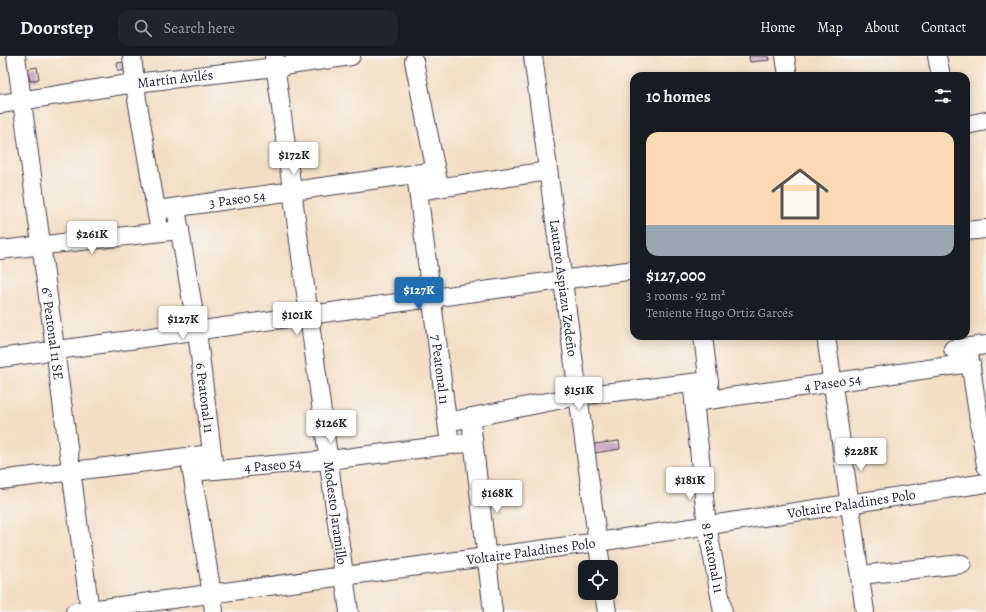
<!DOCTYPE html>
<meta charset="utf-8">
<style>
:root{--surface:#171b24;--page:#20242c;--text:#f1f3f6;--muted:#9ea1a6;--line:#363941;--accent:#1f6fb2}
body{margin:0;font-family:Alegreya,serif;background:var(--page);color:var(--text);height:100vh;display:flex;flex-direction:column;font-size:15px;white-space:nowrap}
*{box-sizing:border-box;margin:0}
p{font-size:13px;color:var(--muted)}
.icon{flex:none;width:22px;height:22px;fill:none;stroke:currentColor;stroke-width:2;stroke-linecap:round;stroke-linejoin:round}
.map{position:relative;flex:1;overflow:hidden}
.drawer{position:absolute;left:630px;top:16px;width:340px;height:268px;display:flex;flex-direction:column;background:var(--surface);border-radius:12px;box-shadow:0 2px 10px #0003}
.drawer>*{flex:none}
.fabs{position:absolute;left:578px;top:504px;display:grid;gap:8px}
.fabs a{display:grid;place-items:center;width:40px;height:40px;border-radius:8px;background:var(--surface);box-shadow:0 2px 10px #0003;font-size:20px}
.price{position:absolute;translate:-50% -34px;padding:0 9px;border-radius:4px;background:#fff;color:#222;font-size:13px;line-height:26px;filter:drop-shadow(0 1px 2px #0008)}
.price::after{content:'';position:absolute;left:50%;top:24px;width:12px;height:9px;margin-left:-6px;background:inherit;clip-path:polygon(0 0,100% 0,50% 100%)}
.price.current{background:var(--accent);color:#fff}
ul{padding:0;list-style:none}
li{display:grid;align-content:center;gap:8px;height:212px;padding:0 16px}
li span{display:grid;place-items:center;height:124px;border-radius:12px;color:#555}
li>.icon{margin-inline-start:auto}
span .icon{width:72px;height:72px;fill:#fffc;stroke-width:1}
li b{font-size:17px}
h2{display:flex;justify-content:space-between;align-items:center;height:48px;padding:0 16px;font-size:17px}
header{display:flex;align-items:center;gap:24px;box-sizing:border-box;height:56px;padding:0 20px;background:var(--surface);border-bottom:1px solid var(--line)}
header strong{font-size:19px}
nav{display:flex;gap:22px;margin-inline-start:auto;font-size:14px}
.search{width:280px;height:36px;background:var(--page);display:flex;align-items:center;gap:10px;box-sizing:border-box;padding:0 14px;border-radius:12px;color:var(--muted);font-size:15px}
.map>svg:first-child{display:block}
.building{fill:#c89fc1}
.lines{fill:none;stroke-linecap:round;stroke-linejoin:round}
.minor-casing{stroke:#423e50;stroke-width:20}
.minor{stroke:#fff;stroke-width:18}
.labels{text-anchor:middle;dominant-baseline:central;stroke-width:3;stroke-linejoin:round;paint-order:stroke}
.street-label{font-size:14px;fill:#22223b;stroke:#f6f6f2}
</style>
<header>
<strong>Doorstep</strong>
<div class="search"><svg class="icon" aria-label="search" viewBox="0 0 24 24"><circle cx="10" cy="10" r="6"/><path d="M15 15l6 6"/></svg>Search here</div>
<nav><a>Home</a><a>Map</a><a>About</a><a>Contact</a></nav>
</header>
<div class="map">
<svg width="986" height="556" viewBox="0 0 986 556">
<rect width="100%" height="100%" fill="#f6f6f2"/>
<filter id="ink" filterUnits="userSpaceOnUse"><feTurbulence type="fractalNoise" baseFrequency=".025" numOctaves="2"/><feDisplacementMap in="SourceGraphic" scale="8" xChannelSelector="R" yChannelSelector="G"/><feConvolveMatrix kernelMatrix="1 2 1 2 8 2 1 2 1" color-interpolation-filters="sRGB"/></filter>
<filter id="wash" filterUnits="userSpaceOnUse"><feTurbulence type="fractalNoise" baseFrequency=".012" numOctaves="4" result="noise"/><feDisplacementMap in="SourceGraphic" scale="16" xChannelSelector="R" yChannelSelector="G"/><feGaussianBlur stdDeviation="0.9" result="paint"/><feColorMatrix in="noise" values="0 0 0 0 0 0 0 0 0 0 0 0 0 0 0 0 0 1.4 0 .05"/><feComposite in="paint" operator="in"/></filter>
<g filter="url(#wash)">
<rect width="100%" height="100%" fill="#f4dfc4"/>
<g id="blocks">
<path class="building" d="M749,0h19l1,4 -19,2z
M126,6l1,8 -9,1 -1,-8z
M37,11l2,12 -9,2 -3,-12z
M619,385l1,8 -25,4 -1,-9z"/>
</g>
</g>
<g filter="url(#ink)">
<use href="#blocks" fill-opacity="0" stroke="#423e50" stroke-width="1"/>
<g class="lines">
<g class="minor-casing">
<g id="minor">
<path id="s1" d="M16,0l74,556"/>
<path d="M132,0l5,43 21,122"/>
<path id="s2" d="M274,0l75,556"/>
<path id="s3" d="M533,0l68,511"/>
<path d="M785,0l3,20"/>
<path d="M937,0l4,20"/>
<path d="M414,5l24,121"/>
<path id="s4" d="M0,48l135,-21 141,-16 75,-11"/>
<path d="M966,69l20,-4"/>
<path id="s5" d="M416,118l34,271"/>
<path d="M418,135l130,-20"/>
<path id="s6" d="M176,152l21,123 17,138"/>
<path id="s7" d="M157,154l279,-39"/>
<path d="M966,175l20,-2"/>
<path d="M0,194l180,-20"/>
<path d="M703,280l7,57"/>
<path d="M826,280l39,276"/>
<path d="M968,292l18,118"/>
<path d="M953,293l33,-4"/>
<path d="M0,302l634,-88"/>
<path id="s8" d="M693,334l14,136 16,86"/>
<path id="s9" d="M694,346l277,-39"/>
<path d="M447,366l131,-26 131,-15"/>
<path d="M472,374l21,182"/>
<path d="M190,404l22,134 2,18"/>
<path id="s10" d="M192,416l137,-12 144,-18"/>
<path d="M0,424l211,-26"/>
<path d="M860,519l102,-11"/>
<path d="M604,537l3,19"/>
<path id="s11" d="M75,556l523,-70 388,-59"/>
</g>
</g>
<use href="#minor" class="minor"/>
</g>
</g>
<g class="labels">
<g class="street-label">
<text stroke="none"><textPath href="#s4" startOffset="177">Martín Avilés</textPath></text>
<text stroke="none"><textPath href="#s7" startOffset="81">3 Paseo 54</textPath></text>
<text stroke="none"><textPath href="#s3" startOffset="234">Lautaro Aspiazu Zedeño</textPath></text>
<text stroke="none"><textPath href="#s1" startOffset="280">6° Peatonal 11 SE</textPath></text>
<text stroke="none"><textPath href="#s5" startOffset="197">7 Peatonal 11</textPath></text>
<text stroke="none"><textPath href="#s9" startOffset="140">4 Paseo 54</textPath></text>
<text stroke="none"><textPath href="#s6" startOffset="192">6 Peatonal 11</textPath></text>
<text stroke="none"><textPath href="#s10" startOffset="81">4 Paseo 54</textPath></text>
<text stroke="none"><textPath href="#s11" startOffset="784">Voltaire Paladines Polo</textPath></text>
<text stroke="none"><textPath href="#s2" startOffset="461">Modesto Jaramillo</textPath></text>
<text stroke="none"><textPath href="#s11" startOffset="460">Voltaire Paladines Polo</textPath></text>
<text stroke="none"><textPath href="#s8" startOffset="169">8 Peatonal 11</textPath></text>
</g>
</g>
</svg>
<div class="fabs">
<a><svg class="icon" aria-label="locate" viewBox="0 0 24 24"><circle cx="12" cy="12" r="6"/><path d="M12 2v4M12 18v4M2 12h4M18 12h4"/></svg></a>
</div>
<b class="price" style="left:294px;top:120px">$172K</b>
<b class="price" style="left:92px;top:199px">$261K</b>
<b class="price current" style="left:419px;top:255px">$127K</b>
<b class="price" style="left:297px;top:280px">$101K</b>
<b class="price" style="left:183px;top:284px">$127K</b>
<b class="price" style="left:579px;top:355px">$151K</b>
<b class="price" style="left:331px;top:388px">$126K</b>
<b class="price" style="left:861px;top:416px">$228K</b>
<b class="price" style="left:690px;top:445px">$181K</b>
<b class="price" style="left:497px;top:458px">$168K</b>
<section class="drawer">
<h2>10 homes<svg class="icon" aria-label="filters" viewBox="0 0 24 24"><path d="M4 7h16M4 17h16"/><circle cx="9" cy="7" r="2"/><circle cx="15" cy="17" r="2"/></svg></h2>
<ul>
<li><span style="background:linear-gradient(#ffd9b3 75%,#9aa5b1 0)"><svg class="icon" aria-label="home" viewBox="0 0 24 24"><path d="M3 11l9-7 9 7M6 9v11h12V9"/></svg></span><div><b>$127,000</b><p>3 rooms · 92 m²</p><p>Teniente Hugo Ortiz Garcés</p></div></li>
</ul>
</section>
</div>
